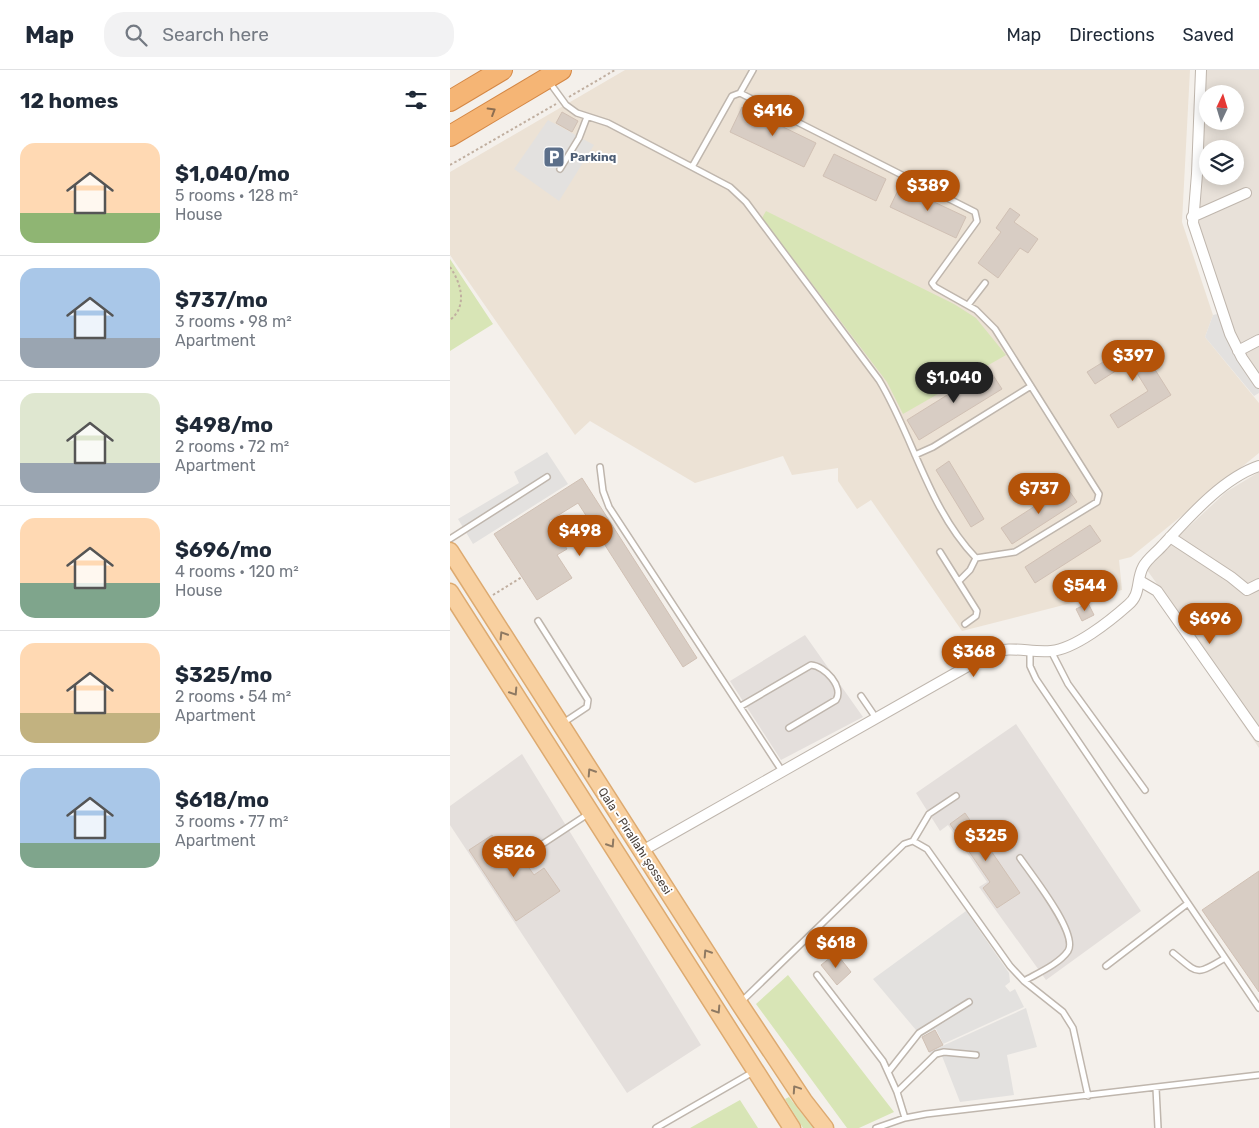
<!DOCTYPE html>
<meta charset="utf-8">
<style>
:root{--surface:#fff;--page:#f2f2f3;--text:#1f2937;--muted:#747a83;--line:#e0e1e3;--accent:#b45309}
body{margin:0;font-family:Rubik,sans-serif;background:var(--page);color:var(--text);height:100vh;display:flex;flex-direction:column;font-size:19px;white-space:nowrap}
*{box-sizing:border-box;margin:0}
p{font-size:16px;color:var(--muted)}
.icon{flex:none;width:28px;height:28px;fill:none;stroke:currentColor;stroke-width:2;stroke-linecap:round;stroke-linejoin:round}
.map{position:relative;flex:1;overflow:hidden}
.panel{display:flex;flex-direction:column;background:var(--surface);width:450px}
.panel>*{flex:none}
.needle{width:32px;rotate:4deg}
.controls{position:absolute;left:749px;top:15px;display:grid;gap:10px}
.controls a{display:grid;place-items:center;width:45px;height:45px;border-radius:50%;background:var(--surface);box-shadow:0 2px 12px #0003;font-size:25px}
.price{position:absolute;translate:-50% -42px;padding:0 11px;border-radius:18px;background:var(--accent);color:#fff;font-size:16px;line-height:32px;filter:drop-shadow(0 1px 2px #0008)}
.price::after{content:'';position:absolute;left:50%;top:30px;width:15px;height:11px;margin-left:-8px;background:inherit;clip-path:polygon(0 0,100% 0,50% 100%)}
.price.selected{background:#222;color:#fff}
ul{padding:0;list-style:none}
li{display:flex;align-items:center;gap:15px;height:125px;padding:0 20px}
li+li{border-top:1px solid var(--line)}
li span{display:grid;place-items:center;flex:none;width:140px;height:100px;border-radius:15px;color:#555}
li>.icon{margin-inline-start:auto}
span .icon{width:60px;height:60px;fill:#fffc;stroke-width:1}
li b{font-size:21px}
h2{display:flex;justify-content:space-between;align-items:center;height:60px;padding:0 20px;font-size:21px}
header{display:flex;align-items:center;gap:30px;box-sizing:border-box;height:70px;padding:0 25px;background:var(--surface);border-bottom:1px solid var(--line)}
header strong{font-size:24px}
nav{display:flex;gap:28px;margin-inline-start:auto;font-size:18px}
.search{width:350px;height:45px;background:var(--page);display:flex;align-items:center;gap:12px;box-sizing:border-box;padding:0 18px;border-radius:20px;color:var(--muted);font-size:19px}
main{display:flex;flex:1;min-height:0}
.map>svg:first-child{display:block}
.residential{fill:#e8e1d9;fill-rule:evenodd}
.industrial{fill:#e4dfdc}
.education{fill:#ece2d5}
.green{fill:#d8e5b6}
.parking{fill:#e3e1df}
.building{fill:#d8cdc4;stroke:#d0c0b4}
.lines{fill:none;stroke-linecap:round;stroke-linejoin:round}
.lane-casing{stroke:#bfb6ad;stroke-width:8}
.street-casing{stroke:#bfb6ad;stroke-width:12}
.primary-casing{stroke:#ddaa70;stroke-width:19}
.highway-casing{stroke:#d48745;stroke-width:22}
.path{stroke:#c0afa0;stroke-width:2;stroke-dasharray:2.5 2.5;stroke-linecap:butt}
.lane{stroke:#fff;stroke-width:5}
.street{stroke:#fff;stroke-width:10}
.primary{stroke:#f8d0a0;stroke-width:16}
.highway{stroke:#f5b575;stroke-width:20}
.oneway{stroke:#8d6e51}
.oneway2{stroke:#8e7962}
.labels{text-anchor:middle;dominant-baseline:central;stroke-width:4;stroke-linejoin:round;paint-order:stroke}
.service-label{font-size:12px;font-weight:bold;fill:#4e5e75;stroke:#fff;text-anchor:start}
.street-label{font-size:12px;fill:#483f39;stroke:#fff}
</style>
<header>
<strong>Map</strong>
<div class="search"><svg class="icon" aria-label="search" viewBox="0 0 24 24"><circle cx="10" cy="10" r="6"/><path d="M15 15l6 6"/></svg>Search here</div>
<nav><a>Map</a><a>Directions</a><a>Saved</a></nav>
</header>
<main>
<section class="panel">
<h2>12 homes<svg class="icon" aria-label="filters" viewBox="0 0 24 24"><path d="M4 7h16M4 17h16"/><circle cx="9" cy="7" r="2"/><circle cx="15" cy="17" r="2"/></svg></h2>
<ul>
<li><span style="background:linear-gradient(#ffd9b3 70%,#8fb573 0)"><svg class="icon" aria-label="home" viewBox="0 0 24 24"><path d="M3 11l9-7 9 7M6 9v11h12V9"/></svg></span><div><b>$1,040/mo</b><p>5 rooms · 128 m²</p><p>House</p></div></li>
<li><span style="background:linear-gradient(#a9c7e8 70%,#9aa5b1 0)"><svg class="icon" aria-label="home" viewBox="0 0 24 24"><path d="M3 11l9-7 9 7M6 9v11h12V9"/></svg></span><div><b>$737/mo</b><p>3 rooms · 98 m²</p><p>Apartment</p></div></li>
<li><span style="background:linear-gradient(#dfe7d0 70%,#9aa5b1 0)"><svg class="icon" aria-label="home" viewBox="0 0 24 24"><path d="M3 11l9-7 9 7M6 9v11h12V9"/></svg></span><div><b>$498/mo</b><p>2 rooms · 72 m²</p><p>Apartment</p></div></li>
<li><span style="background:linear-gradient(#ffd9b3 65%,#7fa58c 0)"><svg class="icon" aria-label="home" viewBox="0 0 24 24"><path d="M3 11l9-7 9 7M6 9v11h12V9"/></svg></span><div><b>$696/mo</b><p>4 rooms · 120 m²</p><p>House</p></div></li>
<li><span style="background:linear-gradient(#ffd9b3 70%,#c2b280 0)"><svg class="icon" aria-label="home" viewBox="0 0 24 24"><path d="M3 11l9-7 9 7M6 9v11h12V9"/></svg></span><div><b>$325/mo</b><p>2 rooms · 54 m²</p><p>Apartment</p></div></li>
<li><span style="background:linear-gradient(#a9c7e8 75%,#7fa58c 0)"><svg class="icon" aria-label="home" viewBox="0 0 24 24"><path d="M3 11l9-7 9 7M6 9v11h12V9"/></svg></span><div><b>$618/mo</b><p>3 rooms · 77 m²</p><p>Apartment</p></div></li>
</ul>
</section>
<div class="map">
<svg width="809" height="1058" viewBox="0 0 809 1058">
<rect width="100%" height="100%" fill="#f4f0eb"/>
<path class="residential" d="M750,0h59v309l-14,-17 -49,-130zM758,24h27v27h-27zM758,79h27v27h-27z
M809,402v276l-106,-155 7,-5 -13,-18 33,-35 46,-43z"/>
<path class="industrial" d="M355,565l58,82 -82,43 -51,-79z
M566,654l125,187 -95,69 -67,-93 8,-5 -39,-57 -8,6 -24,-38z
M72,684l179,291 -74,48 -177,-268v-19z"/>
<path class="education" d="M175,0h565l-8,152 31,93 -8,22 54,66v50l-128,104 -12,3 3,30 -160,41 -91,-131 -14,9 -19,-28v-13l-46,7 -9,-19 -88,27 -105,-62 -15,14 -125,-180v-83z"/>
<path class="green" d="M316,141l188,93 22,14 30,37 -103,59 -16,-32 -125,-164z
M0,189l43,65 -43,27z
M338,905l106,137 -35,16h-12l-91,-124z
M339,1027l24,31h-10l-18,-29z
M290,1030l18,28h-68z"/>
<path class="parking" d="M98,50l46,25 -35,56 -45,-32z
M772,243l37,70v10l-5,3 -49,-59 8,-22z
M97,382l21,32 -95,60 -15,-25 61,-36 -5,-11z
M516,841l43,62 1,9 -5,4 5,6 5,-3 9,18 -81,37 -7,-15 -15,7 -48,-57z
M576,938l11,39 -30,8 7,40 -54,7 -18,-46 -6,3 -7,-7z"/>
<path class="building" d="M292,37l74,36 -12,24 -74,-35z
M112,42l16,9 -6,11 -16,-9z
M384,84l52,25 -10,22 -53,-25z
M450,116l66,31 -10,21 -66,-31z
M560,138l10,7 -6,7 24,17 -10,14 -8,-5 -22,30 -20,-15 23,-31 -5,-4z
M687,271l34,54 -53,33 -8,-13 38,-24 -18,-29 -35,22 -8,-12z
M539,299l13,20 -83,51 -12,-20z
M499,391l35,58 -13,8 -35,-57z
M132,408l115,180 -14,9 -105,-164 -29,18 18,28 -10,6 15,23 -35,22 -43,-66z
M616,416l11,16 -65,42 -11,-16z
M640,455l11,16 -66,42 -10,-16z
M638,533l6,12 -12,6 -6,-12z
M515,743l55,80 -23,15 -14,-20 7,-6 -40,-58z
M42,765l13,20 10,-7 19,27 10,-7 16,23 -44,30 -47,-71z
M809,801v121l-57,-82z
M386,883l15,19 -14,13 -16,-20z
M485,960l8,15 -14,7 -7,-15z"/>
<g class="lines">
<g class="lane-casing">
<path id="lane" d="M100,13l16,22 11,8 31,10 84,44 38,20 16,15 133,178c35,58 49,128 97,178l39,-6 82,-50 2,-8 -104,-165 -19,-19 -41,-23 -3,-4 45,-62 -2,-9 -235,-119 -8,3 -40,71
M290,23l13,-23
M110,99l19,-31 8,-21
M518,235l17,-22
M465,385l18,-8 98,-61
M150,397l3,24 6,16 173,264
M0,469l97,-62
M490,482l37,59 -1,5 -11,8
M509,511l11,-11 6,-12
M88,551l50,79 -1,7 -24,16
M580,581v15l6,13 223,329
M601,581l17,33 77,106
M411,626l15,22
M291,636l70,-41c14,1 33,22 25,35l-47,28
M463,771l16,-27 27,-18
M88,777l50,-33
M723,883c26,21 22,23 52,5
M656,896l81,-62
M367,905l66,86 14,31 8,26
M574,911l39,31 10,16 15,68
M292,931l162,-157 9,-3 14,8 83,117 14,15c14,-8 35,-17 44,-30 11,-17 -37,-77 -48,-93
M439,1001l30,-38 50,-31
M706,1018l2,40
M447,1022l39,-38 8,-2 32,3
M206,1058l97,-56
M426,1058l29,-10 21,-4 333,-39"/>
</g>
<g class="street-casing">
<path id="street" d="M751,0l-4,104 -4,49 37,111 12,24 17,25
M742,147l54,-24
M788,281l21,-11
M720,467l61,40 16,13 12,-6
M690,511l17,10 102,145
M192,781l349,-198c19,-8 39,0 60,-2 24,-2 59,-30 77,-46 13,-10 8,-25 15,-38 4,-8 14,-15 20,-22 26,-28 60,-67 96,-79"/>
</g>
<g class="primary-casing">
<path id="primary" d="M0,481l289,452 65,98 21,27
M0,522l342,536"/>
</g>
<g class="highway-casing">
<path id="highway" d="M0,31l52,-31
M0,66l111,-66"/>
</g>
<path class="path" d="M119,27l46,-27
M0,95l106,-61
M0,197c11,16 18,39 0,53
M43,525l29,-18"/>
<use href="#lane" class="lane"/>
<use href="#street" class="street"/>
<use href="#primary" class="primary"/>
<use href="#highway" class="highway"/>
</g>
<defs><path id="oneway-chevron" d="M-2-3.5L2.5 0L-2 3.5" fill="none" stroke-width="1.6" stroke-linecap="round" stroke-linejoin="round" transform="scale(1.25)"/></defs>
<use class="oneway" href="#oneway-chevron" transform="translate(42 41) rotate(-31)"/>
<g class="oneway2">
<use href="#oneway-chevron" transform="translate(53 565) rotate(-122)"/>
<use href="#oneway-chevron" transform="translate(64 622) rotate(57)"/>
<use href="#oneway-chevron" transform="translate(141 702) rotate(-123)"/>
<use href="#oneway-chevron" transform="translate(161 774) rotate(57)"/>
<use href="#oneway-chevron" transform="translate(257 883) rotate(-123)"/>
<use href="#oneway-chevron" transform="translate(267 940) rotate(57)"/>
<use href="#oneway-chevron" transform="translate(346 1019) rotate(-124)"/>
</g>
<defs>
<g id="parking-square" transform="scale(1.125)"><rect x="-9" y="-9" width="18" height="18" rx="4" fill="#5c6f8a" stroke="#fff"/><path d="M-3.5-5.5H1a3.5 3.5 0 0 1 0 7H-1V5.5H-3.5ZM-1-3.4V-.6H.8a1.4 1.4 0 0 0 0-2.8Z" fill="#fff"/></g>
</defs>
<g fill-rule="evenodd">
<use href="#parking-square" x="104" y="87"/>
</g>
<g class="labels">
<g class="service-label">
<text x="120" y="87">Parkinq</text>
</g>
<g class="street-label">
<text transform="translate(185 771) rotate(57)">Qala - Pirallahı şossesi</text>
</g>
</g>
</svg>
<div class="controls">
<a><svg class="needle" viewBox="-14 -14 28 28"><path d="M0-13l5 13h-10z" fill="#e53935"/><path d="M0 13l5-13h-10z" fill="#747a83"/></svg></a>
<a><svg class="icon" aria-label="layers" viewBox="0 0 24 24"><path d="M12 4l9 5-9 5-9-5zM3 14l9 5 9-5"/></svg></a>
</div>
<b class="price" style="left:323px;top:67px">$416</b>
<b class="price" style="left:478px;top:142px">$389</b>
<b class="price" style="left:683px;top:312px">$397</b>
<b class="price selected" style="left:504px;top:334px">$1,040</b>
<b class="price" style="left:589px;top:445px">$737</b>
<b class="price" style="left:130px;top:487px">$498</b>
<b class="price" style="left:635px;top:542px">$544</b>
<b class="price" style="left:760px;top:575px">$696</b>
<b class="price" style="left:524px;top:608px">$368</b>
<b class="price" style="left:536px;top:792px">$325</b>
<b class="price" style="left:64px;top:808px">$526</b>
<b class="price" style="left:386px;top:899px">$618</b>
</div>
</main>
